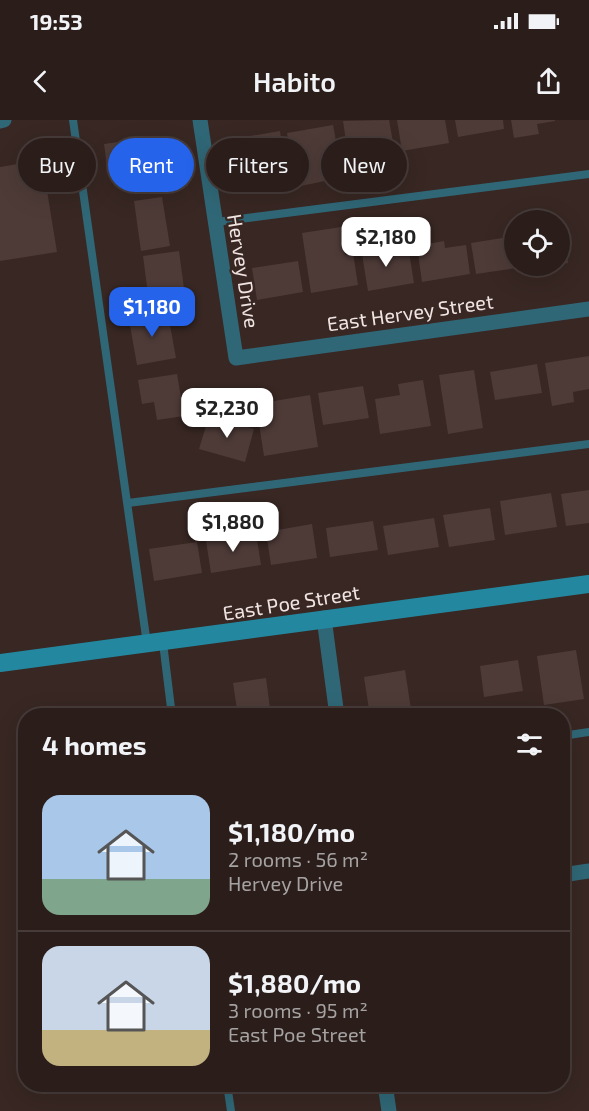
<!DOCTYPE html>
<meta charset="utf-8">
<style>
:root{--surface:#2a1d1a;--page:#362a27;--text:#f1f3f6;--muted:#a5a2a2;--line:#463b39;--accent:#2563eb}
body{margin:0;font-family:"Exo 2",sans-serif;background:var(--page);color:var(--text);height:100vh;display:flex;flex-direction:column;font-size:22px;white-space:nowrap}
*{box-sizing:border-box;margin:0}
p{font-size:20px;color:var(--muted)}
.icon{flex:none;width:33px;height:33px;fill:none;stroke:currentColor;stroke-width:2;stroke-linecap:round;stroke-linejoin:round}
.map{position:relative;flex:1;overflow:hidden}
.side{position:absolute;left:18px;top:588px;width:552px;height:384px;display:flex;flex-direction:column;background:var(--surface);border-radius:24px;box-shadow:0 6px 24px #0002,0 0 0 2px var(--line)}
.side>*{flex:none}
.hud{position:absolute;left:18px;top:18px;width:554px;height:54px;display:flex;gap:12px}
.tools{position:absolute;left:504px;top:90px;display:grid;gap:12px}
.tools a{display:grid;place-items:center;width:66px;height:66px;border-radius:50%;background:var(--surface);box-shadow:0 6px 24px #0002,0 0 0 2px var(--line);font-size:30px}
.price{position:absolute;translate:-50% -51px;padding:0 14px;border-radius:12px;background:#fff;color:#222;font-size:20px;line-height:39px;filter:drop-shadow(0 2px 3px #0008)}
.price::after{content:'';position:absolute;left:50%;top:36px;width:18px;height:14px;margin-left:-9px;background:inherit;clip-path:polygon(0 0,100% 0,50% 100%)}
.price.selected{background:var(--accent);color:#fff}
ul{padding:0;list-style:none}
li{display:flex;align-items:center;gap:18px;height:150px;padding:0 24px}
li+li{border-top:2px solid var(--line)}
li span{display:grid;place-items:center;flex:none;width:168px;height:120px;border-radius:18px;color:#555}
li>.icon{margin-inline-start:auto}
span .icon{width:72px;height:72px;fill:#fffc;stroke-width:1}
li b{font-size:26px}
h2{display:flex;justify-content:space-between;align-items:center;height:72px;padding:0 24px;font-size:26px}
.chip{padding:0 21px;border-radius:27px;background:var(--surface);box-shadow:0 6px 24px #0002,0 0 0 2px var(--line);font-size:21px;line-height:54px}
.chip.selected{background:var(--accent);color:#fff}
.status{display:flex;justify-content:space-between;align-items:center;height:42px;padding:0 30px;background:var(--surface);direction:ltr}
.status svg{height:16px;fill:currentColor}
header{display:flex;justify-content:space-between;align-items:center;height:78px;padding:0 24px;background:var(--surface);font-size:27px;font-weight:600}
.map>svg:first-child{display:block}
.building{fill:#4e3b38}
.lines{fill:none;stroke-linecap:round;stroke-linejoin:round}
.lane{stroke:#306776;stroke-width:8}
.street{stroke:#306776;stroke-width:15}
.secondary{stroke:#23889f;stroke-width:18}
.labels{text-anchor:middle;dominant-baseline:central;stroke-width:5;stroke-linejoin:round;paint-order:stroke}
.street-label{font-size:20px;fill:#f1e5e3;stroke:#382723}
</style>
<div class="status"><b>19:53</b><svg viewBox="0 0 49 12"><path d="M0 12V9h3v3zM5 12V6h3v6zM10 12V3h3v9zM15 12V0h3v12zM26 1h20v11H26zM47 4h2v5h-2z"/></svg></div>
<header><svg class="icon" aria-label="back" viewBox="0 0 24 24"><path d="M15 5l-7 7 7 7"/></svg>Habito<svg class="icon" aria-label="share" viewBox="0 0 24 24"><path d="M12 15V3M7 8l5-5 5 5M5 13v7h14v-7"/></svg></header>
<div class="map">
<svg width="589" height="991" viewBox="0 0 589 991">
<rect width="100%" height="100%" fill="#382723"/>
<path class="building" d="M389,0l5,28 -46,7 -5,-34z
M397,0h48l4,23 -47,8z
M455,0h48l1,9 -46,8z
M511,0h44v1l-18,3 2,10 -25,4z
M333,5l7,37 -18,3 3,16 -29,6 -9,-54z
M280,11l4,28 -18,3 2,8 -30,4 -5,-35z
M154,17l7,49 -33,5 -2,-21 -18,3 -4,-29z
M42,40l15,92 -57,9v-94z
M162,77l8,49 -29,5 -7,-50z
M341,107l4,28 8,-2 5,32 -47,8 -9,-60z
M563,107l5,36 -8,1v-36z
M514,116v30l9,1 -47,7 -5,-31z
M444,121l1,7 21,-3 4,29 -48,8 -5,-36z
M384,124l2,11 23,-3 5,31 -46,8 -7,-43z
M179,131l6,45 -36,6 -6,-46z
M298,141l5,31 -46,8 -5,-32z
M150,191l1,6 17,-3 8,44 -39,7 -9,-51z
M589,236v33l-16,3 1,10 -22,4 -7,-43z
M537,244l5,29 -47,7 -5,-28z
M474,250l9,58 -35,6 -9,-59z
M177,254l7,42 -27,4 -3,-18 -12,2 -4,-24z
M423,260l8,46 -51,8 -5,-35 25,-4 -2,-11z
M363,266l6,32 -46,7 -5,-32z
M310,275l8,52 -54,9 -8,-52z
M209,296l45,13 -9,33 -46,-13z
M589,370v33l-23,3 -5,-32z
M551,373l6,34 -52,8 -5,-34z
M490,388l5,32 -46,7 -6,-32z
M434,398l5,29 -51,8 -5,-29z
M373,401l5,29 -48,7 -4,-29z
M312,404l5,34 -46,7 -5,-33z
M256,413l5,32 -50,8 -5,-32z
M197,422l5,31 -48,8 -5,-32z
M576,530l8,49 -40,6 -7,-49z
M518,540l5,31 -39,6 -4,-31z
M405,550l7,46h-42l-6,-39z
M266,558l5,38h-33l-5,-33z"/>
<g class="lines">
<path class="lane" d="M73,0l74,524
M216,102l373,-48
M128,383l461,-59
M163,523l9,73
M562,616l27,-4
M227,964l4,27"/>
<path class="street" d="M200,0l36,238 353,-49
M0,1l4,-1
M324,498l13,98
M562,755l27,-4
M385,964l4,27"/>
<path class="secondary" d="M0,543l589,-79"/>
</g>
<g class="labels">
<g class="street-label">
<text transform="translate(244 151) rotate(81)">Hervey Drive</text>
<text transform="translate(410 192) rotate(-8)">East Hervey Street</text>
<text transform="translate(291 482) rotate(-9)">East Poe Street</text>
</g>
</g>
</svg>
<div class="tools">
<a><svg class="icon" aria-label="locate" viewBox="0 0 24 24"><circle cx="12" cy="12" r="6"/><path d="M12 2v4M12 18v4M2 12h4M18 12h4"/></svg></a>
</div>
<b class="price" style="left:386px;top:148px">$2,180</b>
<b class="price selected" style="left:152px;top:218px">$1,180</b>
<b class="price" style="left:227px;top:319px">$2,230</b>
<b class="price" style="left:233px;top:433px">$1,880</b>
<div class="hud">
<a class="chip">Buy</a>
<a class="chip selected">Rent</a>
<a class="chip">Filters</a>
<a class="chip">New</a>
</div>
<section class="side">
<h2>4 homes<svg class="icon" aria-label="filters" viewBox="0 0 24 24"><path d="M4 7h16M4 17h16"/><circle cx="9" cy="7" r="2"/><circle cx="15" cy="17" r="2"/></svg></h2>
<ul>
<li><span style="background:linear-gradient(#a9c7e8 70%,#7fa58c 0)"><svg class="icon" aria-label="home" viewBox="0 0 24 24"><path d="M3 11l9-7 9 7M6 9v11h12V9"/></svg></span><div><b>$1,180/mo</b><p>2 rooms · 56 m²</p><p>Hervey Drive</p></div></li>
<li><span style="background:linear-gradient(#c9d6e8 70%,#c2b280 0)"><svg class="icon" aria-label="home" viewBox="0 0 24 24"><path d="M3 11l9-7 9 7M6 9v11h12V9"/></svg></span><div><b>$1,880/mo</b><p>3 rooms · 95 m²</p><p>East Poe Street</p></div></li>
</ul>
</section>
</div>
